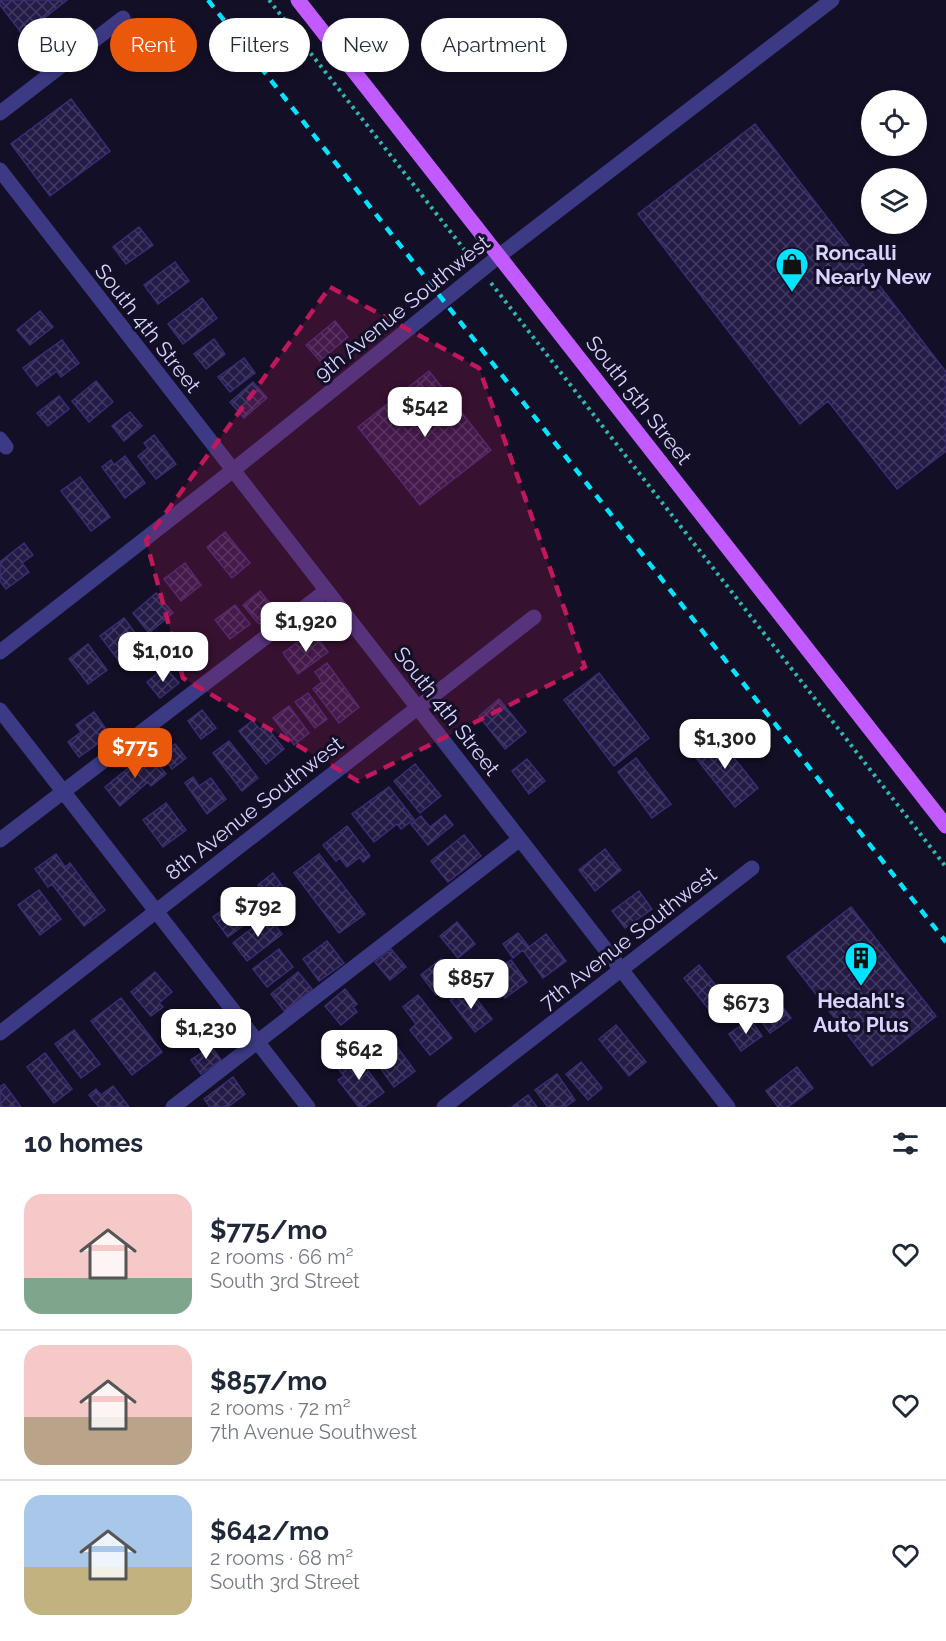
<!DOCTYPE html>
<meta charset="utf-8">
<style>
:root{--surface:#fff;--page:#f2f2f3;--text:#1f2937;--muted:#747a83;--line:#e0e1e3;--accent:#ea580c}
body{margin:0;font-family:Raleway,sans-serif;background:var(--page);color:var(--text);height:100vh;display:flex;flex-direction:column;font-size:22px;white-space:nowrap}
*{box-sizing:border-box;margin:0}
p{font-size:20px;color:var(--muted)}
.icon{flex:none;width:33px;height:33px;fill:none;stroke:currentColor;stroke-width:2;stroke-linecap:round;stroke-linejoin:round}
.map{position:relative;height:1107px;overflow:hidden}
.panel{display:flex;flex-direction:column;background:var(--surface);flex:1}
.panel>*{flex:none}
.hud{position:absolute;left:18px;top:18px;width:600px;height:54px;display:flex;gap:12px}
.controls{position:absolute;left:861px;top:90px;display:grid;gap:12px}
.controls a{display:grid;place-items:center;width:66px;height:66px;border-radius:50%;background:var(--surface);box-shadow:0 3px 9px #0003;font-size:30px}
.price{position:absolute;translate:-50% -51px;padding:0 14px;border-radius:12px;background:#fff;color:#222;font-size:20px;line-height:39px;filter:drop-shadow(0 2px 3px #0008)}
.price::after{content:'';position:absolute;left:50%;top:36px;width:18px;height:14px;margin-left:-9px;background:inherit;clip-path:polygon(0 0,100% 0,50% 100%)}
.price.active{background:var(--accent);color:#fff}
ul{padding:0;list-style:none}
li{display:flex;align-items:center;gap:18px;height:150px;padding:0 24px}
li+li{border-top:2px solid var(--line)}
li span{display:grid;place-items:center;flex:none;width:168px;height:120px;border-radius:18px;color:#555}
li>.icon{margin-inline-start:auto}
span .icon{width:72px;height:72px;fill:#fffc;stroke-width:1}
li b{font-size:26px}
h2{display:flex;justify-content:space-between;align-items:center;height:72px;padding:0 24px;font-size:26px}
.tag{padding:0 21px;border-radius:27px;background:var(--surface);box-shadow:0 3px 9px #0003;font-size:21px;line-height:54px}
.tag.active{background:var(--accent);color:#fff}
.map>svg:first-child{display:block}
.building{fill:url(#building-cross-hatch);stroke:#3b2d73;stroke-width:1.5}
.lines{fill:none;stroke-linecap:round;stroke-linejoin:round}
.path{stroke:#2fb8b0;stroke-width:4;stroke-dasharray:3 4.5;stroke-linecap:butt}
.minor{stroke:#3d3a85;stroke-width:15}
.major{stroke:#c25bff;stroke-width:15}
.rail{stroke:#00e5ff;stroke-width:4.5;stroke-dasharray:9 8;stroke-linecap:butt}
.marked{fill:#c2185b;fill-opacity:0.2;stroke:#c2185b;stroke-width:4.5;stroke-dasharray:12 8;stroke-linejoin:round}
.labels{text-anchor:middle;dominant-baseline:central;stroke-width:6;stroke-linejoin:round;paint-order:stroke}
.poi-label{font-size:21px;font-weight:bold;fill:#d9d4ff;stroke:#130f26;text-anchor:start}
.street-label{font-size:21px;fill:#d9d4ff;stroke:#130f26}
</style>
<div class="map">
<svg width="946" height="1107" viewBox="0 0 946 1107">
<defs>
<pattern id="building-cross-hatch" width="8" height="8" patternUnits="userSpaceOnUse" patternTransform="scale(1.5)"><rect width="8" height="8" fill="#241b47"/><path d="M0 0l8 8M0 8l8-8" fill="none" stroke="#433b63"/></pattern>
</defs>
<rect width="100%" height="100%" fill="#130f26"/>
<path class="building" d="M0,0h67l-44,35 -23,-30z
M71,99l39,52 -60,45 -39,-52z
M755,124l191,248v79l-49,38 -69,-88 -28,23 -162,-210z
M139,227l14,18 -27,19 -13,-17z
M175,262l14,19 -31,23 -14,-19z
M202,298l15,20 -34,26 -15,-20z
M40,311l13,16 -23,18 -13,-15z
M335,321l13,16 -28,24 -14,-16z
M214,339l11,15 -19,15 -12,-15z
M62,340l17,23 -18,14 -4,-6 -20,15 -14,-18z
M244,358l11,15 -25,19 -12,-15z
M429,371l62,79 -71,55 -62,-78z
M96,381l17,21 -24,20 -17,-21z
M253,382l14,16 -23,20 -14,-16z
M59,396l10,13 -21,17 -11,-13z
M130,412l12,14 -18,15 -12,-15z
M154,435l22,29 -20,15 -18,-23 10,-8 -4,-5z
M125,456l20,27 -20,15 -23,-31 9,-7 3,5z
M80,477l30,40 -19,14 -30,-40z
M225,532l25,31 -18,15 -25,-31z
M24,543l9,12 -11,8 7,9 -23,17 -6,-8v-19z
M185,563l16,22 -20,16 -17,-22z
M260,591l16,20 -17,13 -16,-19z
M156,593l17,20 -24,20 -16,-20z
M235,605l15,19 -20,15 -15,-19z
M124,618l25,34 -24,17 -25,-33z
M313,631l15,21 -30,22 -15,-21z
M193,639l12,14 -11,9 -12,-13z
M88,644l19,26 -19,14 -19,-25z
M327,663l32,44 -20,16 -26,-34 9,-7 -7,-10z
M165,667l14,16 -19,15 -13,-16z
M599,673l50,65 -35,28 -50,-66z
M308,693l19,26 -12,9 -20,-26z
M499,699l27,33 -21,17 -26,-33z
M289,706l20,27 -15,12 -21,-27z
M202,710l14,18 -15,11 -13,-18z
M94,712l16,23 -31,22 -11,-15 13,-10 -5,-7z
M252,721l8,8 5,-4 19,24 -18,15 -27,-33z
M715,734l43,54 -23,19 -43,-54z
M229,741l29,37 -16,13 -29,-38z
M175,744l11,14 -14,11 -11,-15z
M148,752l18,22 -15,12 -3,-4 -28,24 -15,-19z
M636,758l35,46 -19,14 -34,-46z
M527,759l18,22 -16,13 -17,-23z
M415,764l26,32 -21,17 -26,-32z
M193,777l6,9 12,-8 15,21 -19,15 -22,-31z
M389,787l25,32 -13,10 -4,-5 -23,18 -22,-28z
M166,803l20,27 -23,17 -20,-27z
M445,815l8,10 -25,20 -17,-21 10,-8 9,11z
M347,826l23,30 -7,6 -3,-5 -13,10 -7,-9 -4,3 -13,-16z
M464,835l17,21 -33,26 -17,-21z
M605,849l16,21 -26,21 -16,-21z
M56,854l9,13 5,-4 35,47 -21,16 -32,-42 -4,3 -13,-18z
M319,854l46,60 -26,19 -45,-60z
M273,873l13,18 -15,12 -13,-18z
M251,889l14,20 -37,28 -15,-20z
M39,890l22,29 -21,16 -22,-30z
M639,891l13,18 -27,19 -13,-17z
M851,907l85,109 -64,50 -85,-109z
M268,916l14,18 -35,27 -14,-18z
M457,922l18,22 -17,14 -18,-22z
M518,933l11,14 17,-13 20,27 -23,17 -20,-28 -10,8 -10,-14z
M327,941l17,22 -25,18 -16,-22z
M279,949l14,18 -26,20 -14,-18z
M391,949l15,18 -16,13 -15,-18z
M441,959l16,21 -21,15 -15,-20z
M511,960l16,22 -22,16 -16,-22z
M699,965l32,39 -16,13 -31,-39z
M155,972l17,20 -13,11 4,4 -12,9 -20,-24z
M298,972l14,17 -27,23 -14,-18z
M467,987l25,32 -17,13 -25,-32z
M345,989l12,15 -4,3 4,5 -16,13 -16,-19z
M418,995l34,43 -22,17 -20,-25 6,-6 -13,-17z
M121,998l41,54 -30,23 -41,-54z
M778,1001l13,17 -21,15 -12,-16z
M750,1019l12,17 -21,15 -12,-17z
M616,1025l30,37 -17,14 -30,-37z
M74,1030l26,34 -19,14 -26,-34z
M386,1032l29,39 -21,16 -21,-29 4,-3 -8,-11z
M211,1046l10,14 -20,14 -10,-14z
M354,1052l30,40 -20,15h-5l-21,-27 6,-4 -8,-10z
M45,1053l27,36 -18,14 -27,-36z
M581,1062l21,26 -14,12 -22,-26z
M797,1067l16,21 -25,19h-10l-12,-16z
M557,1074l18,26 -10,7h-17l-13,-17z
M233,1077l12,17 -17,13h-18l-6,-8z
M4,1084l17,23h-21v-20z
M113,1086l16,21h-30l-10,-12 7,-6 5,6z
M528,1095l9,12h-25z"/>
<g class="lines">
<path class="path" d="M269,0l202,258
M491,283l455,584"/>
<path class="minor" d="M0,113l123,-95
M0,170l728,937
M0,439l6,8
M0,652l232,-181 267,-215 333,-256
M0,710l308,397
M0,840l326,-249
M0,1033l534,-416
M173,1107l347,-268
M444,1107l308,-239"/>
<path class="major" d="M298,0l648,826"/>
<path class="rail" d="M208,0l738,942"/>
</g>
<path class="marked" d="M330,287l149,81 106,299 -227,114 -175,-103 -37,-138z"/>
<defs>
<g id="shop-pin" transform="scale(1.725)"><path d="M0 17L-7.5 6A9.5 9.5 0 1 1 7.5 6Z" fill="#00e5ff" stroke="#130f26"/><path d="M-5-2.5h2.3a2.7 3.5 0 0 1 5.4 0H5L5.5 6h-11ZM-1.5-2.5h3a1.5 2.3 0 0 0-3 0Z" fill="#111"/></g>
<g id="building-pin" transform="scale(1.725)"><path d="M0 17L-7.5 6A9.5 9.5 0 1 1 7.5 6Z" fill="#00e5ff" stroke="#130f26"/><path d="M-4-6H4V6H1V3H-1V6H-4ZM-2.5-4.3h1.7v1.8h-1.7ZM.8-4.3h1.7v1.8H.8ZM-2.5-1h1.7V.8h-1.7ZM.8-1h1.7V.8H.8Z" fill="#111"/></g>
</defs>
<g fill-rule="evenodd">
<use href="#shop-pin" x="792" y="264"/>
<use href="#building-pin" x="861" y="958"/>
</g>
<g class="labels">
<g class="poi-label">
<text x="815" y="252">Roncalli<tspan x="815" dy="24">Nearly New</tspan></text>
<text x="861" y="1000" text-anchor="middle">Hedahl's<tspan x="861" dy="24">Auto Plus</tspan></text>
</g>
<g class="street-label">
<text transform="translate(402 308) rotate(-39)">9th Avenue Southwest</text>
<text transform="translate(148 328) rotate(52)">South 4th Street</text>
<text transform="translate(639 400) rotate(52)">South 5th Street</text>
<text transform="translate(447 711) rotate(52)">South 4th Street</text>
<text transform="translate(254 808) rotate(-38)">8th Avenue Southwest</text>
<text transform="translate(628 938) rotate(-38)">7th Avenue Southwest</text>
</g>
</g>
</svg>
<div class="controls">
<a><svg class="icon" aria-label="locate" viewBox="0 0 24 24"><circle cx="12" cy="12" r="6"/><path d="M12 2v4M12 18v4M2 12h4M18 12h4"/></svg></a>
<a><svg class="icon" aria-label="layers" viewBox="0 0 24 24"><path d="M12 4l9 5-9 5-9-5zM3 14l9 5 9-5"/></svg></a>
</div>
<b class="price" style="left:425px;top:438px">$542</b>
<b class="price" style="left:306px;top:653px">$1,920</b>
<b class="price" style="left:163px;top:683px">$1,010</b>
<b class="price" style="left:725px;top:770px">$1,300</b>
<b class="price active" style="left:135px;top:779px">$775</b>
<b class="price" style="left:258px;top:938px">$792</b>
<b class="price" style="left:471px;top:1010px">$857</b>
<b class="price" style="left:746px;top:1035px">$673</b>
<b class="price" style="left:206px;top:1060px">$1,230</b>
<b class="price" style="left:359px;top:1081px">$642</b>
<div class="hud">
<a class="tag">Buy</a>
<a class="tag active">Rent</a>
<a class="tag">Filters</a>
<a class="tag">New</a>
<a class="tag">Apartment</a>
</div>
</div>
<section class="panel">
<h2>10 homes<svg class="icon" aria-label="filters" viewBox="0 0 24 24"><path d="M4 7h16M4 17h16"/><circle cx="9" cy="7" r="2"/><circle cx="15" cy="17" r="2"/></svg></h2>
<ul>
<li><span style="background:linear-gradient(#f6c9c9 70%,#7fa58c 0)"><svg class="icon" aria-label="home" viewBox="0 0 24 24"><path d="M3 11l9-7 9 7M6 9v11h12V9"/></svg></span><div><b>$775/mo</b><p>2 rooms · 66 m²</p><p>South 3rd Street</p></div><svg class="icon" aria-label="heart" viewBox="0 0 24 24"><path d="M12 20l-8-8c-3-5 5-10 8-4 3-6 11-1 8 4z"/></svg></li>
<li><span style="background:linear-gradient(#f6c9c9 60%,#b9a48a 0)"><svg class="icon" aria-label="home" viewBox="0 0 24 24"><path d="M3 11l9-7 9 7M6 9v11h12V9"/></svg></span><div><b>$857/mo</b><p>2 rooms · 72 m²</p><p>7th Avenue Southwest</p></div><svg class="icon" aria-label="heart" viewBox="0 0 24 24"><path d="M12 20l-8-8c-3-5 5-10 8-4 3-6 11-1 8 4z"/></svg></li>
<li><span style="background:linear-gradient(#a9c7e8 60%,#c2b280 0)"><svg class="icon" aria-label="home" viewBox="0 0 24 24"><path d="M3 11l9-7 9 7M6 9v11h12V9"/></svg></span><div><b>$642/mo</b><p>2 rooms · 68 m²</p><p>South 3rd Street</p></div><svg class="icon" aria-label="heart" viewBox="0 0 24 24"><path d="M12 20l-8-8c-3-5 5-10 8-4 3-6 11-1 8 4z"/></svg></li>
</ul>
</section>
